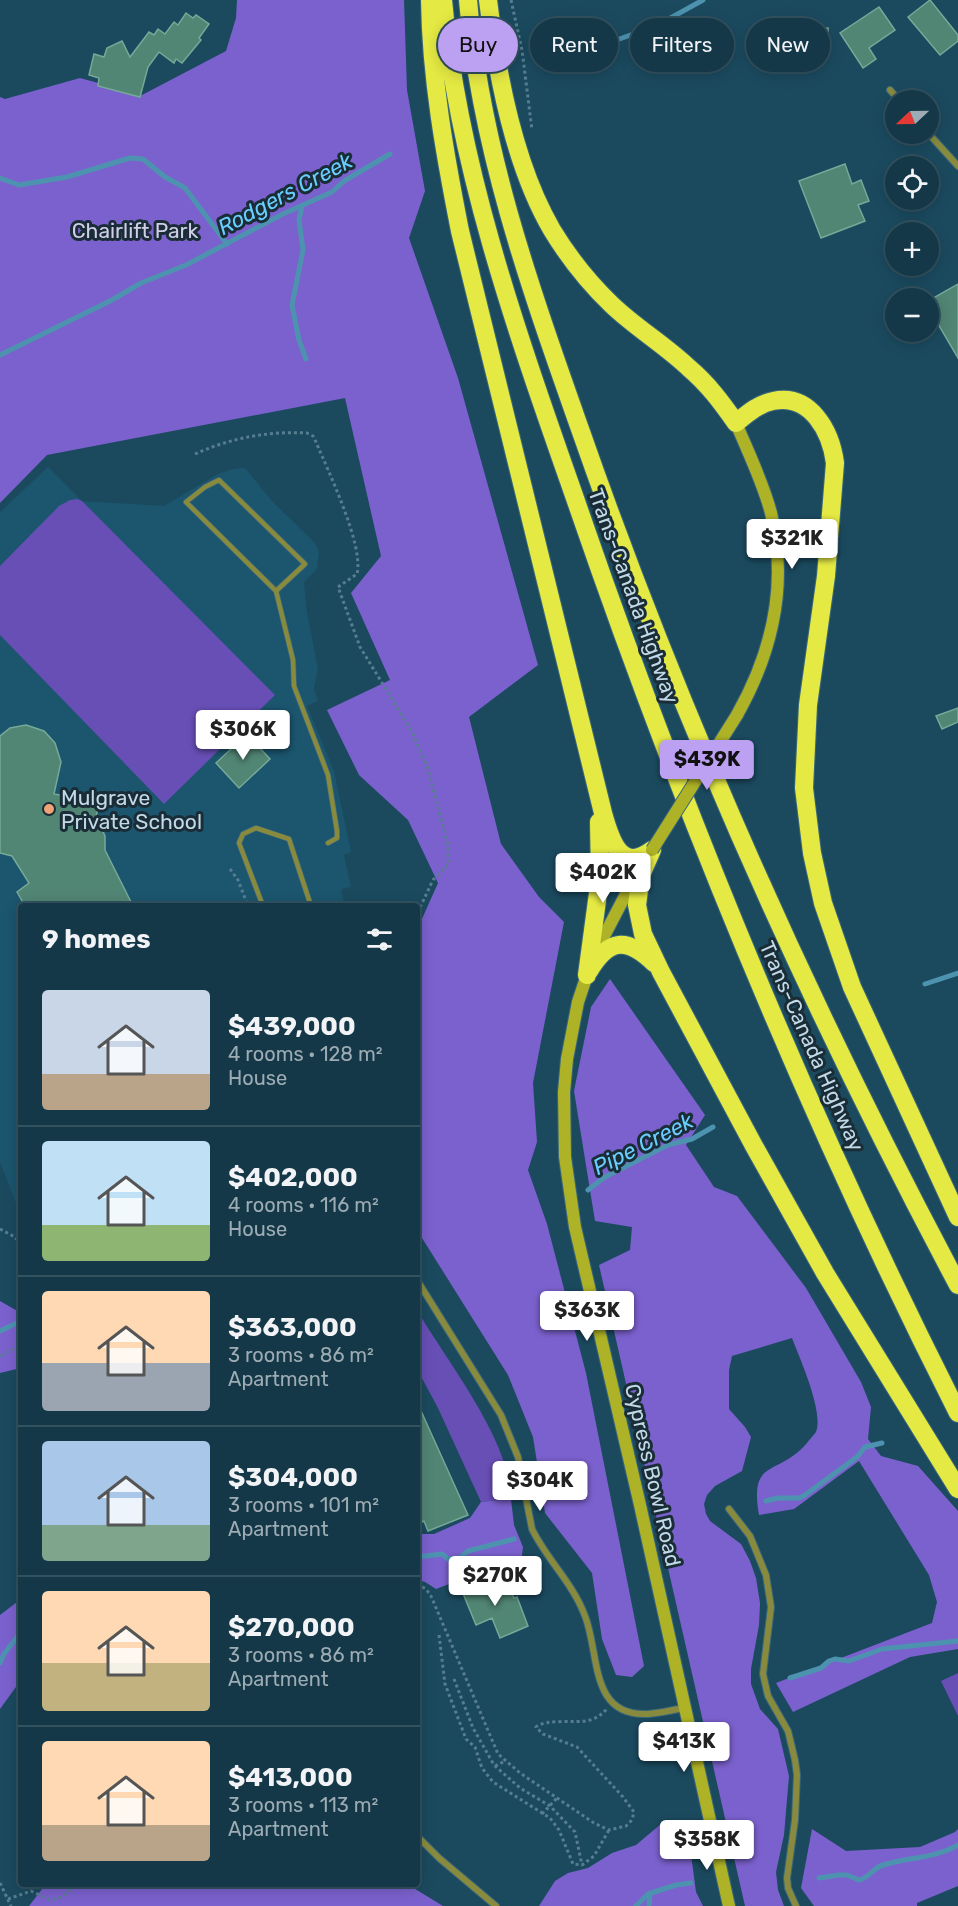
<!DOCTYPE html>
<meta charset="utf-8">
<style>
:root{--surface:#143847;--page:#214352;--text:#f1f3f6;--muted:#9dacb4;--line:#335260;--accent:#bca0f2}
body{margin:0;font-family:Rubik,sans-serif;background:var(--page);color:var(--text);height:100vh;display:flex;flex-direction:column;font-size:22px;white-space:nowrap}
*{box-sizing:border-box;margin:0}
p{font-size:20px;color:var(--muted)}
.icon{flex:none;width:33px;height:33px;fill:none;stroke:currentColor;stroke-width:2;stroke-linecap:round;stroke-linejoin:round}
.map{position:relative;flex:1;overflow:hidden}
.drawer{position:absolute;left:18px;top:903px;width:402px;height:984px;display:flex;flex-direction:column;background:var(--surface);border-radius:6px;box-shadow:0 3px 15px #0003,0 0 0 2px var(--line)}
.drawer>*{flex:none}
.top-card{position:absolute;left:438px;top:18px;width:429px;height:54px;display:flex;gap:12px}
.needle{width:39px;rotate:248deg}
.fabs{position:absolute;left:885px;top:90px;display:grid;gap:12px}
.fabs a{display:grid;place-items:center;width:54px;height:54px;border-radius:50%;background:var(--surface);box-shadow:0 3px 15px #0003,0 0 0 2px var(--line);font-size:30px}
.price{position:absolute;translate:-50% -51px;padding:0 14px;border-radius:6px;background:#fff;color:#222;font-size:20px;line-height:39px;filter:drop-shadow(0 2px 3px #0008)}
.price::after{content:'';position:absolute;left:50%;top:36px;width:18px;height:14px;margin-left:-9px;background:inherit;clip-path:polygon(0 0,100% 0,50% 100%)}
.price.current{background:var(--accent);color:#111}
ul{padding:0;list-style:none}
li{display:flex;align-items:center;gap:18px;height:150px;padding:0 24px}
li+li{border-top:2px solid var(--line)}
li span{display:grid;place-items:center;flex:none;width:168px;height:120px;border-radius:6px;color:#555}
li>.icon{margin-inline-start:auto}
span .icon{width:72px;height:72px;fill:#fffc;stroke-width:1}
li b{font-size:26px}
h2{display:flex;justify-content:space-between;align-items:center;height:72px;padding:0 24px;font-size:26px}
.pill{padding:0 21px;border-radius:27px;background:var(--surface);box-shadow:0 3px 15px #0003,0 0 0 2px var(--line);font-size:21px;line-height:54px}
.pill.current{background:var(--accent);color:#111}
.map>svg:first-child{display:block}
.built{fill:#1b556e}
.green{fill:#684fb6}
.forest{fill:#7b61ce}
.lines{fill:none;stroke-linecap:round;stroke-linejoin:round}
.stream{stroke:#4d93b0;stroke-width:5}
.building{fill:#518574;stroke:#75a998;stroke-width:1.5}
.lane-casing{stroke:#3c677a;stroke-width:6}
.street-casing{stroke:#3c677a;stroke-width:8}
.secondary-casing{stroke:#3c677a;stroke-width:14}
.highway-casing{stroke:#3c677a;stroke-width:20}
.path{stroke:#577d90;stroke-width:3;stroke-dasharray:3 3;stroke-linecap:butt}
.lane{stroke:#888b3e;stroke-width:4.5}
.street{stroke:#888b3e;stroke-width:6}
.secondary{stroke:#aeb226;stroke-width:12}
.highway{stroke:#e4e943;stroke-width:18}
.secondary-bridge-casing{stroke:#3c677a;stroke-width:14;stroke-linecap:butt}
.secondary-bridge{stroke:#aeb226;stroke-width:12}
.poi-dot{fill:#efa376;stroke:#1a2d37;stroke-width:2}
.labels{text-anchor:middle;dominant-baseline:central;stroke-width:6;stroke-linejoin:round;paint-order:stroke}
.park-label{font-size:21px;fill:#d1ceea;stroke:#1a2d37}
.street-label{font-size:21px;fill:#c2dae7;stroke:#1a2d37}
.poi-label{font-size:21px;fill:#c2dae7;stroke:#1a2d37;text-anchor:start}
.water-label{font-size:22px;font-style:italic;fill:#69cefe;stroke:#1a2d37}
</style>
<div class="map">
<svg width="958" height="1906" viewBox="0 0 958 1906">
<rect width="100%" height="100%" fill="#1b4a5f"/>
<path class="built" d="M48,467l34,34 82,5 54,-32 15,-5 12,-1 27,33 43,42 4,9 -2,17 -13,13 3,30 11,57 -4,20 4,12 -11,5 27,65 17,81 -7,3 7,32 -10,2 4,17h-324v310l-21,-54v-650z"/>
<path class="green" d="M77,499l5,2 193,194 -111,109 -164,-169v-69l59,-60 11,-6z
M417,1310c30,52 93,129 94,189l-30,3 -43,-94 -21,-39z
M958,1673v43l-17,-35z"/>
<path class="forest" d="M237,0h167l3,90 18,101 -16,47 49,140 80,287 -69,52 32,127 38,53 25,25 -31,161 4,59 -9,28 19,54 39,149 58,293 -12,11 -16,-2 -14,-36 -10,-66 -47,-60 -12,-76 -25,-62 -91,-145v-300l21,-47 -30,-63 -49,-45 -32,-65 63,-30 -39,-87 30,-37 -36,-158 -298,57 -47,48v-406l5,2 75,-21 62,17 84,-44 10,-33z
M610,979l95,136 -19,30 28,42 23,9 69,92 55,94 10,25 -3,32 13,17 37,10 40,45v138l-48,8 -117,55 -17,-29 156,-60 5,-21 -8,-27 -70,-114 -65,48 -35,6c-10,-58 19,-38 48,-72 2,-3 7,-8 9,-11 8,-20 -16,-73 -24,-94l-60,18 -3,14v39l16,18 6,10 -9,34 -27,15 -8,9 -3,9 2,10 4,7 31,23 9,17 6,17 4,25 -1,22 -8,44v15l9,25 18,20 11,47 -5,59 -8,37 2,18 6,16h-39l-146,-641 31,-15 2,-23 -37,-6 -21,-130 17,-84z
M0,1301l21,12v55l-21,5z
M511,1499l3,26 9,22 -2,16 -19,1 -66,25 -11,-7 -8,-2v-46h17l36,-16 11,-16z
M21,1599v81l-21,29v-94z
M661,1824h21l8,23 6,45 7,14h-164l16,-25 13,-8 20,-5 24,-15 24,-8z
M812,1829l34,22 74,-4 35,-15 3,-3v57l-41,17v3h-103l-13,-18z
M46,1884h361l36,22h-414z"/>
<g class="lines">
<path class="stream" d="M549,64l107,-38 47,-26
M0,178l19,7 48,-8 63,-19 13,1 22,18 20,11 42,56
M302,206l-3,14 4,30 -11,55 7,35 7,19
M0,355l112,-55 29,-17 45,-18 97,-51 49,-22 12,-11 46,-27
M925,984l33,-11
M588,1190l17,-13 47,-24 16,-8 24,-6 21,-12
M0,1331l21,-10
M766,1501l12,-3h21l6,-3 52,-38 8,-10 17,-4
M417,1557l25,-3 6,5 12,-1 8,-7 46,-12
M0,1663l4,-9 17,-22
M790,1678l31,-10 8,-7 6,-2 14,2 33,-12 76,-8
M819,1878l20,-3h8l12,5c10,-2 14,-12 24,-15 25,-8 51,-6 75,-20
M636,1906l12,-12 28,-9 15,-2
M649,1906l1,-13"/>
</g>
<path class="building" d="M930,0l28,35v6l-18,14 -32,-38z
M879,7l16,23 -26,18 7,11 -13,9 -23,-35z
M186,13l7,5 3,-3 13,9 -10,14 2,2 -19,23 -6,-4 -2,4 -15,-11 -11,15 -8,30 -42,-11 1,-8 -10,-3 5,-21 10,3 3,-9 15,-7 8,16 19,-25 5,3 4,-6 7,5 9,-12 4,3z
M828,28l1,26 -16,1 2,15 -23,1 -3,-41z
M845,164l7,20 9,-4 8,21 -11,4 7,16 -44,17 -22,-57z
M958,284v74l-30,-51v-6z
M958,708v14l-16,7 -6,-13z
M26,725l18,6 11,12 6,19 -7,32 46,8 -4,14 9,20v14l28,56h-108l-8,-14 12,-9 -17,-27 -12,-3v-117l10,-8z
M247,734l23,25 -31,29 -23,-25z
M417,1402l51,113 -40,16 -4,-10 -7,3z
M498,1576l7,17 6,-2 3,7 3,-1 11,29 -28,12 -8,-20 -16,7 -14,-34z"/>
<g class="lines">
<g class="lane-casing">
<path id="lane" d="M276,591l29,-27 -86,-84 -14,7 -19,15 90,89 17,69 1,26 34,89 9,56v7l-9,5
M263,906l-24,-63 4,-9 13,-6 33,11 22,67"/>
</g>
<g class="street-casing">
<path id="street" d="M890,90l9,10
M928,133l30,33
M417,1280l84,135 17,42 14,72c15,31 41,54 53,87 15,38 4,101 63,98 12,-1 24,-4 36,-6
M729,1509l21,27 16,39 5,32 -8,67 5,22 20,35 7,29 2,15 -2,45 -8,58 1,10 8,18
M417,1836l22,22 57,48"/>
</g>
<g class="secondary-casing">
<path id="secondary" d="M736,423c12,29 27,59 35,90 17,71 1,140 -34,202
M638,871l-36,69 -15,35 -9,27 -11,57 -3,33 1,65 10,70 65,278 89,401"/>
</g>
<g class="highway-casing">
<path id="highway" d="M430,0c1,78 15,155 30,231l143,582c7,25 17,61 49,37
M443,0c15,170 78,344 134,504 107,311 232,615 381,909
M468,0c12,148 63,290 112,429 103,295 231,580 378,856
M488,0c9,75 26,165 64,230 17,28 37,53 60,75 24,23 53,40 77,63 19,16 33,35 47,55 11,-9 22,-19 37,-22 38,-8 58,31 62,62l-9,113 -18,129 -4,83 8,65 11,50 29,84 106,230
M652,850l-11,25 -4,30 6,29 18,38 93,174 71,127 133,216
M589,971c20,-33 38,-34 65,-8
M587,975l13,-97 -1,-56"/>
</g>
<path class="path" d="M511,0l11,50 10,80
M195,454c36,-16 72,-23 112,-21l6,3 3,6c12,29 48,103 41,132l-19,13 22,60 51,83 16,36 21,79v20l-15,15 -16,34
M230,869l8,11 10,26
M0,1229l15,8 6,8
M0,1356l13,-7 8,-1
M417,1584l9,5 5,7 67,158 22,19 74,50 15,7 17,-4 6,-6 2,-8 -11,-15 -46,-50 -34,-13 -7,-7c10,-9 40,-3 54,-7 7,-2 12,-6 17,-11
M439,1635l6,49 21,55 9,8 7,21 11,14 57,36 9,12 14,34 9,1 12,-9 15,-26
M454,1679l19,49 21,37 26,23 30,18 25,26 7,33
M495,1766l10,-5
M542,1814l15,-16
M0,1883l11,23
M8,1899l23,-8 19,9 7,-1 10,-6 9,-9"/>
<use href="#lane" class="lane"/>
<use href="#street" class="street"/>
<use href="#secondary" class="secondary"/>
<use href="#highway" class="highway"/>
<g class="secondary-bridge-casing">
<path id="secondary-bridge" d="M652,850l85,-135"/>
</g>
<use href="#secondary-bridge" class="secondary-bridge"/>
</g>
<circle class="poi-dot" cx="49" cy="809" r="6"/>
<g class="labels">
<g class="park-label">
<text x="135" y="230">Chairlift Park</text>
</g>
<g class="street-label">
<text transform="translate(634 596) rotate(70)">Trans-Canada Highway</text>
<text transform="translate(812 1046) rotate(66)">Trans-Canada Highway</text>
<text transform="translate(653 1475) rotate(77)">Cypress Bowl Road</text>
</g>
<g class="poi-label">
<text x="61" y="797">Mulgrave<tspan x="61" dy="24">Private School</tspan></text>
</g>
<g class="water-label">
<text transform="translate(285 194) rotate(-28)">Rodgers Creek</text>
<text transform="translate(643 1144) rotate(-27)">Pipe Creek</text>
</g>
</g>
</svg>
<div class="fabs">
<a><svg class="needle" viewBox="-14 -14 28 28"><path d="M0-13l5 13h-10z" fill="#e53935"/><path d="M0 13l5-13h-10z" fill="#9dacb4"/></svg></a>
<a><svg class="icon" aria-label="locate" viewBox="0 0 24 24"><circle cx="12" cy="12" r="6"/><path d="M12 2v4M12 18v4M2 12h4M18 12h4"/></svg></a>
<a>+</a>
<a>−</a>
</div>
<b class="price" style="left:792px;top:570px">$321K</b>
<b class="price" style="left:243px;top:761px">$306K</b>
<b class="price current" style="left:707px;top:791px">$439K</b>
<b class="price" style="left:603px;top:904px">$402K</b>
<b class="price" style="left:587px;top:1342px">$363K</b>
<b class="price" style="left:540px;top:1512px">$304K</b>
<b class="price" style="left:495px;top:1607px">$270K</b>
<b class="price" style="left:684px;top:1773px">$413K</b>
<b class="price" style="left:707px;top:1871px">$358K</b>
<div class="top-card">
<a class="pill current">Buy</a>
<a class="pill">Rent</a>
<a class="pill">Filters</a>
<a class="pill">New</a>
</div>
<section class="drawer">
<h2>9 homes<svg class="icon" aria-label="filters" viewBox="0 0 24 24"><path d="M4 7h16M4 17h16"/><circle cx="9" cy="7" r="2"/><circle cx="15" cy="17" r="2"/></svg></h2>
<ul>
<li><span style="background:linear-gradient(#c9d6e8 70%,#b9a48a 0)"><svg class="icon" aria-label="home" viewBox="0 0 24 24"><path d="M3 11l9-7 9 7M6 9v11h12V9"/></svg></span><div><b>$439,000</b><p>4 rooms · 128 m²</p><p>House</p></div></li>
<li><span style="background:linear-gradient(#bfe0f5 70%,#8fb573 0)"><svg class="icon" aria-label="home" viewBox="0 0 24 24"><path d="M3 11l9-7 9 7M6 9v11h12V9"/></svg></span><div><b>$402,000</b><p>4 rooms · 116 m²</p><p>House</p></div></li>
<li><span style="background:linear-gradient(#ffd9b3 60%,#9aa5b1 0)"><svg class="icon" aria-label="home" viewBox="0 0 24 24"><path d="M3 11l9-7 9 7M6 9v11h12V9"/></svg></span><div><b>$363,000</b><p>3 rooms · 86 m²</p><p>Apartment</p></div></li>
<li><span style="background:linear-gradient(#a9c7e8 70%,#7fa58c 0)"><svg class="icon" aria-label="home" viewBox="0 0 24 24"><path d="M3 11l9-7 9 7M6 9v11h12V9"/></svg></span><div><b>$304,000</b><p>3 rooms · 101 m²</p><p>Apartment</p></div></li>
<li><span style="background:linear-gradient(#ffd9b3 60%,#c2b280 0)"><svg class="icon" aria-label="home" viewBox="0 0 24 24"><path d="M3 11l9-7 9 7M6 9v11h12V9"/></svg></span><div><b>$270,000</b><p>3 rooms · 86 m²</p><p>Apartment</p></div></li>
<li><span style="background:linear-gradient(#ffd9b3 70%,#b9a48a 0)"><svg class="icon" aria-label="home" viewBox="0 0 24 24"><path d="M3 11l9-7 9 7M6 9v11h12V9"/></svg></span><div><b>$413,000</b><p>3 rooms · 113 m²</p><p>Apartment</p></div></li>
</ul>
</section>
</div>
